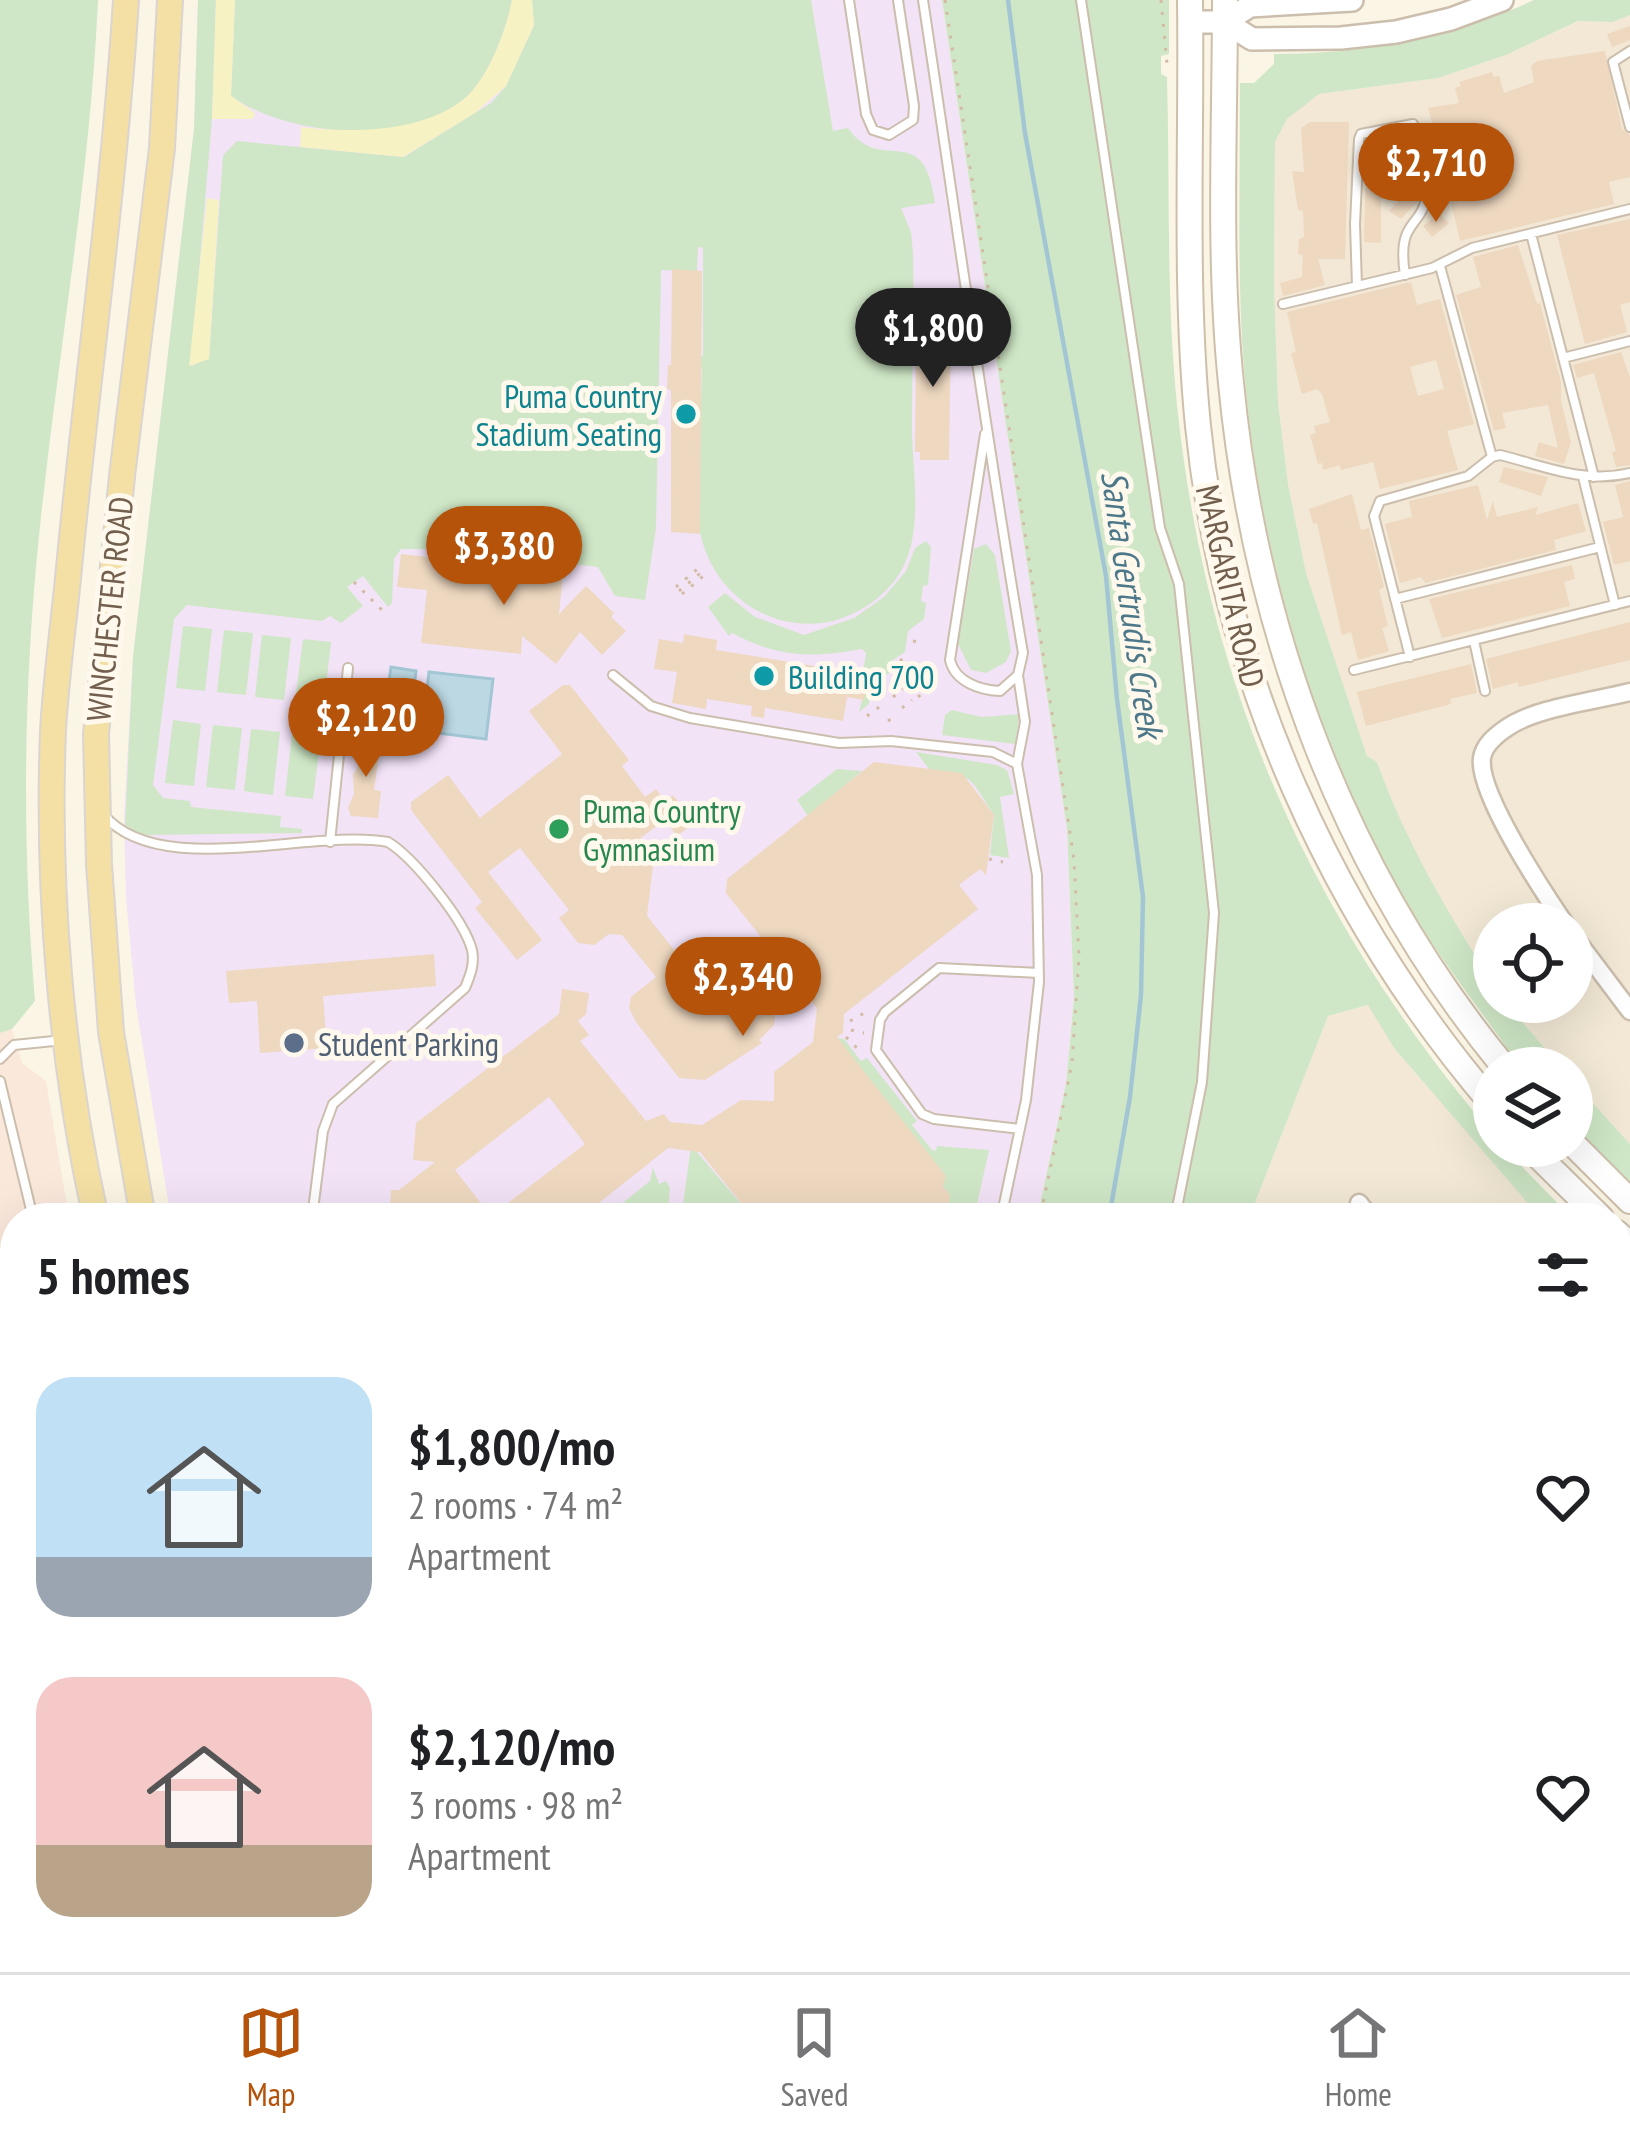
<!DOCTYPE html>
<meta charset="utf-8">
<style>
:root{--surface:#fff;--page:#f6f6f6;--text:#202124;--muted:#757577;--line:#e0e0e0;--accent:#b45309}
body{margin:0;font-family:"PT Sans Narrow",sans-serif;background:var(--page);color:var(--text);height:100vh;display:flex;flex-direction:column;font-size:45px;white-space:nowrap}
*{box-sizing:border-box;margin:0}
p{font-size:39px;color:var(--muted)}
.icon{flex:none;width:66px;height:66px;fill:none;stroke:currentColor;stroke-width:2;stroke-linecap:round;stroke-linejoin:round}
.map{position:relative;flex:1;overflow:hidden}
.sheet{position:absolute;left:0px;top:1203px;width:1632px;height:771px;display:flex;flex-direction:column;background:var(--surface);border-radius:48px 48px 0 0;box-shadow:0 12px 48px #0002}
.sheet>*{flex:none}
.tools{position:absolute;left:1473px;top:903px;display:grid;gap:24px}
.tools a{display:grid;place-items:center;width:120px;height:120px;border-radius:50%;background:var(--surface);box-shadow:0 12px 48px #0002;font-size:60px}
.price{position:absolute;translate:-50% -102px;padding:0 27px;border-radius:42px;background:var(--accent);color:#fff;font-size:39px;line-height:78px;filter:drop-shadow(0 3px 6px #0008)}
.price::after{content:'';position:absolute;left:50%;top:72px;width:36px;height:27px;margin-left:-18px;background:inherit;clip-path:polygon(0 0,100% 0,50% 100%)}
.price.current{background:#222;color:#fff}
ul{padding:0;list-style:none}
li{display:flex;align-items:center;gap:36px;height:300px;padding:0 36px}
li span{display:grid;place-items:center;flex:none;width:336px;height:240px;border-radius:36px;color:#555}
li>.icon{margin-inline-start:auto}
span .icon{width:144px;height:144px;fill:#fffc;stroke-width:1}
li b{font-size:51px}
h2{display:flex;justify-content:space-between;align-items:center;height:144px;padding:0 36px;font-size:51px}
.dock{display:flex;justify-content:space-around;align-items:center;height:168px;border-top:3px solid var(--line);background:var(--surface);font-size:33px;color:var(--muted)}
.dock a{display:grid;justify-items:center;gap:6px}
.dock .current{color:var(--accent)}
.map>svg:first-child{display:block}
.residential{fill:#f2e8d5}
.commercial{fill:#fae8db}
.education{fill:#f2e3f7}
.green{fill:#cfe7c6}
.sand{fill:#f7f2c3}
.water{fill:#bcd8e3;stroke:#a3c6d4;stroke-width:3}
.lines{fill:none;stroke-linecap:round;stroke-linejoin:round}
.stream{stroke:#a3c6d4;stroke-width:4.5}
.building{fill:#eed8c0;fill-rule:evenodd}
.service-casing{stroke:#ccbead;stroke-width:12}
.minor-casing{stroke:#ccbead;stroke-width:21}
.tertiary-casing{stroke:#ccbead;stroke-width:26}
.secondary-casing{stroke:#cebfab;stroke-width:28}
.primary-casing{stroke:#dad5d1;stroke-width:28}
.path{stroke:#d3bba3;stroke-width:3;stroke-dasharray:3 9;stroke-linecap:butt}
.service{stroke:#fff;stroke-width:8}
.minor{stroke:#fff;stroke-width:16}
.tertiary{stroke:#fff;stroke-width:21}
.secondary{stroke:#fff;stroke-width:24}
.primary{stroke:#f4e0a4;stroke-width:24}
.culture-dot{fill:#0f9aa8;stroke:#fef9ec;stroke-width:4.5}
.leisure-dot{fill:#2e9e5b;stroke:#fef9ec;stroke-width:4.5}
.service-dot{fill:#5c6f8a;stroke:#fef9ec;stroke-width:4.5}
.labels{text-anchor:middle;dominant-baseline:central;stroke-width:10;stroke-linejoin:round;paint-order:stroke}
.culture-label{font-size:33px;fill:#0d838f;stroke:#fef9ec;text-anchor:end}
.street-label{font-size:33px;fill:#725f4d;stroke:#fef9ec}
.leisure-label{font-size:33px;fill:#27864d;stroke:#fef9ec;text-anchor:start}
.service-label{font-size:33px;fill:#4e5e75;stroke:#fef9ec;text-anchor:start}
.water-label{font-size:36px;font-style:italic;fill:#4c788a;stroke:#fef9ec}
</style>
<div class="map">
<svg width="1630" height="1972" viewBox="0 0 1630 1972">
<rect width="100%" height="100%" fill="#fbf5e6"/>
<path class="residential" d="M1630,15v1129l-58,-64v-12h-10l-57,-66h67v-78h-78v61l-59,-93 -39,-76 -19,-54 -10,-6 -61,-183 -18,-89 -10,-82 -4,-118 1,-142 12,-23 17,-15 15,-10 119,-16 68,-23 73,-34 34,1z
M1369,1005l25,43 147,170h-292l79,-202z
M1617,1291l13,12v669h-550l3,-13h534z
M422,1959h424l-4,13h-416z"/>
<path class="commercial" d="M12,1029l10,34 24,18 23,137h-54v415l-15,-52v-548z
M15,1746v213h297l5,13h-317v-221z"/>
<path class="education" d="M198,0h744l125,828 7,169 -8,87 -29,134h-866l-35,-213 -10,-107 -2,-81 9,-160 61,-528z"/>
<path class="green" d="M0,0h98c-8,180 -41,357 -59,536 -16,156 -17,310 -4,465l-23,28 -12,4z
M198,0h18l-4,119 -21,247 18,-8 14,-203 14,-14 167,16 87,-54 15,-17 28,-61 -2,-25h279l22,131 15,-3c34,49 76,-11 87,75l-34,5 10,24 2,21c1,58 -1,116 -1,174 0,42 11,96 -7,136 -12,29 -46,53 -77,59 -60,11 -116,-30 -128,-90 -3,-17 0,-37 0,-54 0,-37 1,-73 2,-110l-7,-11 8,-1v-108l-5,-1 -1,24 -36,-1 -5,258 -11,72 -30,-4 -17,-29 -156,-18h-41l-7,10 -2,44 -4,4 -25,-31 -16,11 16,19 -22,17 -11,-7 -8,5 -135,-16 -13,14 -21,166 10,13 27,3 1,6 90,9 -1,11 22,2v4l-160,2 -17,-10 8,-168 61,-528z
M235,0h277c-6,31 -24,80 -49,100 -60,46 -174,37 -232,-4z
M942,0h227v54l-8,2v18l6,3c3,109 -1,220 10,328 30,284 133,514 317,731v10h8l70,72 -34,-3 -144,-167 -26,-43 -40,11 -79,202h-212l29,-134 8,-87 -7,-168z
M1534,0h96v15l-17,7 -35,-1 -72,34 -68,23 -119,16 -32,25 -12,23 -1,142 4,118 10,82 18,89 61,183 10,6c29,81 71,151 117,223v17h11l57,66h-39l-9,-10c-45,-64 -96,-127 -131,-197 -85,-167 -134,-353 -142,-541 -3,-79 -1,-158 -1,-237h14l20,-19v-10c92,-1 176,-15 260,-54z
M926,541l5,6 -3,38 -5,1 -2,15 5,2 -2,16 -16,12 -3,21 -15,10v10l-13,10 1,7 -9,7v8l-10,8 8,-30 -5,-1 4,-28 -4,-4c-51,9 -83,9 -130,-16l-3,3 -21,-29 17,-14 30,24 49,18 50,-17 30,-21 22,-26 9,-23z
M986,544l9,11 16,96 -5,11 -20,11 -15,-3 -13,-26 16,-95z
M183,626l29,3 -7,62 -29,-3z
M224,630l29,3 -7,62 -29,-3z
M262,635l29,3 -7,62 -29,-3z
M303,639l28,3 -7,62 -29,-3z
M952,710l29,7 39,-3 -5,30 -73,-9 3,-20z
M173,720l28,4 -7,62 -29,-3z
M213,725l29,3 -7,62 -29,-3z
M251,729l29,3 -7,63 -29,-4z
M292,734l29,3 -8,62 -28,-3z
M916,752l81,13 10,5 7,24 -14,3 9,61 -19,-3 4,-40c-24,-36 -19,-41 -64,-45z
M837,769l25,2 -54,45 -11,-16z
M837,1038l7,1 17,22 6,-3 50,63 -5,4 20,25 4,1 1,-5 52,4 -15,68h-27l2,-23 -6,-9 2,-7z
M1572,1080l58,64v41l-58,-61z
M691,1145l62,73h-149l46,-37 3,-14 6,17 7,-3 4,7 -2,23 14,2z
M846,1959h237l-3,13h-238z"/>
<path class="sand" d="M216,0h19l-4,96 24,17 -2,6h-41z
M512,0h20l2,25 -28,61 -31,27 -72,44 -103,-10 1,-20c50,6 121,6 163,-28 24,-20 42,-68 48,-99z
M207,198l12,2 -10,159 -20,7z"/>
<path class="water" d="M391,667l25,4 -7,58 -26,-3z
M429,672l64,7 -7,60 -64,-8z"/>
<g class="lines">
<path class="stream" d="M1008,0l17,133 81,443 11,123 26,198 -2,98 -11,102 -21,121
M910,1972l4,-13"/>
</g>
<path class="building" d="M1630,26v14l-18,7 -5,-13z
M1605,51l17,78 8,6v42l-21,5 5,22 -154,37 -16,-69 -9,3 -7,-29 10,-2 -10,-36 31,-5 -4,-15 6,-2 -2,-4 33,-10 2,5 5,-1 5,17 30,-11 -3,-16 6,-5z
M1310,122h39l-4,137h-27l7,26 -42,11 -3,-13 22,-6 1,-22 -5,-1 1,-15 5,-2 -1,-26 -5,-1 -6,-39 12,1 -3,-44z
M1366,161l15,1v81l-17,-1z
M1411,188l7,7 -1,7 -16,17 -12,-8z
M1439,214l10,9 -17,14 -9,-11z
M1630,219v83l-10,3 7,27 -42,12 -28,-109z
M1518,245l19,59 3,-1 21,79v19l10,41 -7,22 -29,-8 4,-14 19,6 -10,-43 -46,8 4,15 -12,3 -38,-136 25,-8 -8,-30z
M672,269l30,2 -2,263 -29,-2v-142l-4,-1 1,-24h3z
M1411,282l6,23 23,-6 34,125 -27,7 11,39 -78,19 -7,-27 -32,8 -1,-5 -17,5 -1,-7 -4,1 -8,-29 6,-2 -2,-7 16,-4 -8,-28 -5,-5 -15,5 -11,-41 5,-1 -9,-40zM1436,360l8,29 -26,7 -8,-29z
M921,320h30l-2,140h-29v-8h-5l1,-124 5,1z
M1621,352l9,25v88l-14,2 -4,-15 4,-1 -22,-78 -17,5 -4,-13z
M1504,467l44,10 -7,19 -42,-14z
M1630,481v80l-16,4 -11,-43 20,-5 -8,-32z
M1478,485l9,35 6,-19 4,16 41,-10 -3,8 43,-12 8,28 -32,9 2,10 -131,33 -4,-6 -21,6 -15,-59 27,-7 -3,-16z
M1352,494l9,36 8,-2 15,59 -5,3 9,36 -6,2 7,23 -31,9 -7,-28 -9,3 -25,-112 -4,1 -4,-15z
M401,554l162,19 -4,41 27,-28 28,27 -3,4 15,14 -24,24 -22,-23 -24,32 -34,-28 -1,18 -100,-11 6,-53 -30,-3z
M1572,565l3,14 -11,3 6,24 -128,32 -13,-39z
M1630,622v38l-111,27 -1,-5 -25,7 -7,-30z
M684,634l33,6 -1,10 135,22 -1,7 17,3 -3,18 -17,-3 -4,24 -78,-13 -1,10 -13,-2 1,-10 -45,-7 -1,10 -34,-6 5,-31 -23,-3 5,-30 24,4z
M1471,664l6,29 -27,6 1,5 -85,22 -9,-34z
M563,685h7l59,75 -7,6 23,31 11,-8 9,12 8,-6 21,28 -17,13 -12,-16 -30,22 18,23 -6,51 32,40 28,-16 9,1 8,11 4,-4 47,69 -1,8 -15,15 3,3 -57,37 -26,-2 -43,-56 -7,-14 2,-11 25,-20 -34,-42 -13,-1 -15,11 -16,-2 -19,-25 10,-8 -49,-62 -32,24 54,68 -25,20 -42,-52 7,-6 -71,-92v-8l37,-27 32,43 82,-64 -33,-43z
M364,737l17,2 -7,51 7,1 -3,27 -27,-2 -3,-8 6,-14 -1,-19 6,-11 -3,-21z
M874,762l88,11 32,42 -8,60 -6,-6 -21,16 19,24 -134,105 -1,19 -6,4 109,139 -3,10 7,9 -3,23h-194l-53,-66 -32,-4 -88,70h-191l2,-28h8l36,-28 -22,-2 3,-37 143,-109 3,-25 27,4 -3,21 -8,7 11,14 -9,6 66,80 18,-7 6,8 32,3 39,-25 33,1v-29l39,-30 4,-34 -29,-37 1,-29 -28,-5 -35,-44 1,-14zM549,1097l36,47 -94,72 -36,-46z
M434,954l2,32 -113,10 4,52 -67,5 -3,-52 -28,2 -3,-32z
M15,1399v49l-10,3 -5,-48z
M15,1465v48l-15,5v-47z"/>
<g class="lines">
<g class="service-casing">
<path id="service" d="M849,0l17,114 7,16 16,5 24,-15 1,-14 -16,-106
M923,0c33,218 63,436 100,653l-5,22 -18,16c-20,-1 -45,-9 -50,-31l35,-226
M1081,0l79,528 19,56 35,329 -12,169 -27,136
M1630,51l-17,11 17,65
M1531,234l63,243
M1440,266l52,191
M1357,286l-2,-62 4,-85 2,-5 52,-10c5,21 17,48 14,68 -4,38 -31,25 -22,83
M1283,304l149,-36 40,-20 158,-39
M1563,358l67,-17
M1583,477l32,128
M1395,599l205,-52
M1474,641l11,50
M1410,657l-36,-141 6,-15 88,-25 24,-19 8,-2c45,11 83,29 130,18
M1354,670l276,-69
M613,675l38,31 39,12 149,25 52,-2 102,11 24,12
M103,814c55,67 207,14 285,28 26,16 76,78 84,108 3,14 -2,26 -7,38l-132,116 -10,27 -11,87
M330,842l18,-174
M0,1059l14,-14 50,-5
M0,1081l33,137
M1020,1129l-86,-10 -12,-5 -46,-64 4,-30 5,-8 54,-44 100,5
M1001,1218l25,-118 13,-118 -2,-107 -20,-111 8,-42 -7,-47
M0,1252l15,-5
M0,1461l15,-5
M0,1555l15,53
M0,1617l15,-5
M0,1629l13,45
M0,1845l15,-4
M122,1959l19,13
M480,1959l4,13
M263,1963l20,9
M557,1972v-13
M805,1972l4,-13
M984,1972l3,-13"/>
</g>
<g class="minor-casing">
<path id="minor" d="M1565,924c-21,-31 -88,-132 -83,-166 2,-13 13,-22 23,-29 28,-21 90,-28 125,-37
M1572,934l58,77
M1359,1203l12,15
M1617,1795h13
M1174,1972l4,-13
M1447,1972l12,-13"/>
</g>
<g class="tertiary-casing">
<path id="tertiary" d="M1190,22h35l25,-16 102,-6
M1225,22l27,17 89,-1 55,-6 55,-13 51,-19"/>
</g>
<g class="secondary-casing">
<path id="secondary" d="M1190,0c2,142 -6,285 8,426 25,249 134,491 296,680
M1225,0c0,127 -7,257 6,383 24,250 114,491 274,685
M1572,1143l58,58
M1528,1146l73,72
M1617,1233l13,12
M0,1679l15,-4
M0,1720l15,-5"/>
</g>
<g class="primary-casing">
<path id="primary" d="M96,1218c-35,-154 -49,-329 -43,-487 3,-54 11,-109 16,-163 18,-189 45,-378 57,-568
M143,1218l-32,-186 -12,-168 -3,-130 26,-258 40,-328 8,-148
M344,1959l4,13
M392,1959l5,13"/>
</g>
<path class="path" d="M945,0l129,860 5,97 -7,106 -32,155
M1161,0l6,64
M354,582l29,29
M676,587l25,-21
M679,591l25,-21
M682,594l25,-21
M913,641l6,1
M900,661l6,-5
M908,684l7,-6
M893,697l10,-8
M918,697l7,-6
M902,708l10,-8
M867,716l19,-14
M888,721l8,-6
M989,859l14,3
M850,1021l18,-10
M851,1030l13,3
M846,1037l17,17
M849,1972l3,-13"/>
<use href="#service" class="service"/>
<use href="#minor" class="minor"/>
<use href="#tertiary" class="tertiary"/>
<use href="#secondary" class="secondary"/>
<use href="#primary" class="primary"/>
</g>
<g class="culture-dot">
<circle cx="686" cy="414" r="12"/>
<circle cx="764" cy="676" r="12"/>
</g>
<circle class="leisure-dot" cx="559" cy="829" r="12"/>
<circle class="service-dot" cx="294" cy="1043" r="12"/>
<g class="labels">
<g class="culture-label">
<text x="662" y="395">Puma Country<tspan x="662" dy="38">Stadium Seating</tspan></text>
<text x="788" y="676" text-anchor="start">Building 700</text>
</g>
<g class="street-label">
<text transform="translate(1231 586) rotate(77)">MARGARITA ROAD</text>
<text transform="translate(109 609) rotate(-84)">WINCHESTER ROAD</text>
</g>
<g class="leisure-label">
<text x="583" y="810">Puma Country<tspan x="583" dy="38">Gymnasium</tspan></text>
</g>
<g class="service-label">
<text x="318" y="1043">Student Parking</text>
</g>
<g class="water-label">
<text transform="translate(1133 604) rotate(82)">Santa Gertrudis Creek</text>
</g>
</g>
</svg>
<div class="tools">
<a><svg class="icon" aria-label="locate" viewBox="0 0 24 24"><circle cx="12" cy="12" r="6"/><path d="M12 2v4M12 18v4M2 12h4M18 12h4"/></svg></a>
<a><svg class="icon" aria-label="layers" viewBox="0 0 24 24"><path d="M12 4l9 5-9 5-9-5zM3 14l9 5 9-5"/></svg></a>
</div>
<b class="price" style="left:1436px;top:225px">$2,710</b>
<b class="price current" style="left:933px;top:390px">$1,800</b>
<b class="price" style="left:504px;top:608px">$3,380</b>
<b class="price" style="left:366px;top:780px">$2,120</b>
<b class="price" style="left:743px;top:1039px">$2,340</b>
<section class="sheet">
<h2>5 homes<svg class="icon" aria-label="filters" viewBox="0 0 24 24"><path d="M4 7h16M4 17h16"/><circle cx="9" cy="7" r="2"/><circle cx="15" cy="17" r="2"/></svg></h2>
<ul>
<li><span style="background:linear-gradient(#bfe0f5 75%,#9aa5b1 0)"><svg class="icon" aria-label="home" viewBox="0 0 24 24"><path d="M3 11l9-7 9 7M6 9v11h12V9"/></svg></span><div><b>$1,800/mo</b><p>2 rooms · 74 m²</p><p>Apartment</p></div><svg class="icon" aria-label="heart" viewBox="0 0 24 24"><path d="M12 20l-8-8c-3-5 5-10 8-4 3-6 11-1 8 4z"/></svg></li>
<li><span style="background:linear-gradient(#f6c9c9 70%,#b9a48a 0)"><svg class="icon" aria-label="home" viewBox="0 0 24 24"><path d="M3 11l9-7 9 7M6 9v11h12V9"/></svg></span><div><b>$2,120/mo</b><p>3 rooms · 98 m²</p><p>Apartment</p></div><svg class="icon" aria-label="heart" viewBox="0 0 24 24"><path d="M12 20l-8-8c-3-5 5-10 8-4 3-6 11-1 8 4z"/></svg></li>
</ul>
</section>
</div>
<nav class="dock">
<a class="current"><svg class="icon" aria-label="map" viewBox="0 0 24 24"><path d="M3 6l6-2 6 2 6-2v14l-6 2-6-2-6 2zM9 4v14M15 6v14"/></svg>Map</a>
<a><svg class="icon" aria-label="saved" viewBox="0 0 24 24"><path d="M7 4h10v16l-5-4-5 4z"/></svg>Saved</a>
<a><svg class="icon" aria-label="home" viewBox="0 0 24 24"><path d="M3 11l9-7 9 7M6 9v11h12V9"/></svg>Home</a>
</nav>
